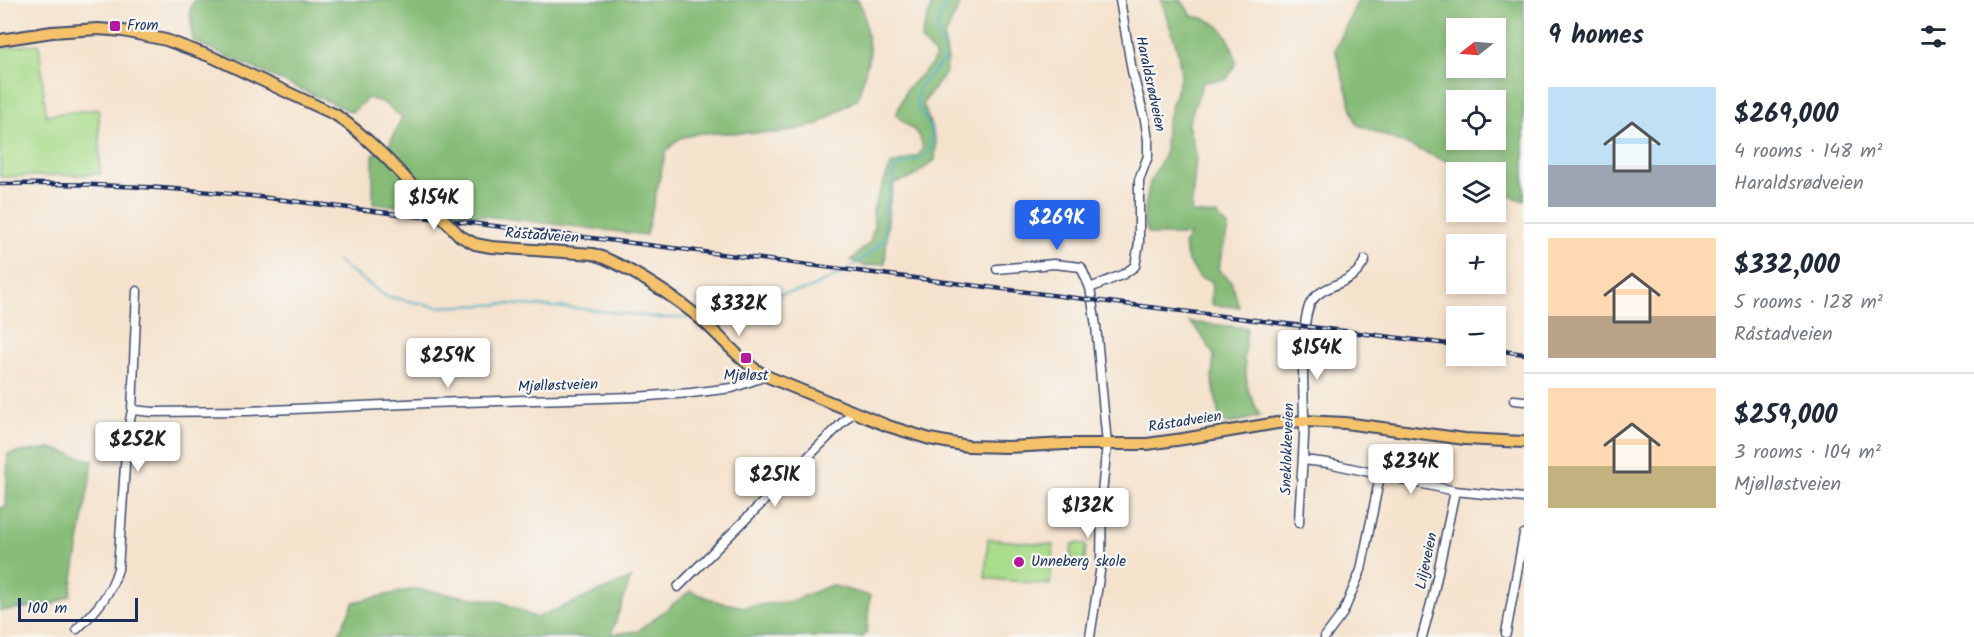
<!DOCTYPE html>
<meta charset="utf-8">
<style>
:root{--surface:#fff;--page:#f2f2f3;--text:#1f2937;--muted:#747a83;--line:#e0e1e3;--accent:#2563eb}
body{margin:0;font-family:Kalam,sans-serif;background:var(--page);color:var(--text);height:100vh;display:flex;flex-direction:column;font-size:22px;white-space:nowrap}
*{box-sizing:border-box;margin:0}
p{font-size:20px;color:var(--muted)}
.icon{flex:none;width:33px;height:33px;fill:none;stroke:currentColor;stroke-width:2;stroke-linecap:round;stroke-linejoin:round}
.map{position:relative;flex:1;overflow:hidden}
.panel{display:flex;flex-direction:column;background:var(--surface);width:450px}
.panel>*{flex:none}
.needle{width:39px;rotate:253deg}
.fabs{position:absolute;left:1446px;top:18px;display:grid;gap:12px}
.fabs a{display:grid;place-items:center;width:60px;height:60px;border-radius:0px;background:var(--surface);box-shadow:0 3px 9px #0003;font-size:30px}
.scale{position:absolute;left:18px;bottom:15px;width:120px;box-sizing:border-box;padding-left:6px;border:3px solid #1b2f5e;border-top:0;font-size:16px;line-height:21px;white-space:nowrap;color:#1b2f5e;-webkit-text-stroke:4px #f6f6f2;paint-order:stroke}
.price{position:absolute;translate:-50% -51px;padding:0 14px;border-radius:6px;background:#fff;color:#222;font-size:20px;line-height:39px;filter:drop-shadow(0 2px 3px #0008)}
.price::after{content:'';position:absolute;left:50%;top:36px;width:18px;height:14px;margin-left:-9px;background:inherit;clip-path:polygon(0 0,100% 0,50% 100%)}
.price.active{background:var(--accent);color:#fff}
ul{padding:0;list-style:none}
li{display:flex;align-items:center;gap:18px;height:150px;padding:0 24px}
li+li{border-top:2px solid var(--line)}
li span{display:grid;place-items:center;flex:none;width:168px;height:120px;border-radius:0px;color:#555}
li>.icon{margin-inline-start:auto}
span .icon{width:72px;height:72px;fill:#fffc;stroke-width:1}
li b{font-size:26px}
h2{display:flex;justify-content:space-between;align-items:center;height:72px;padding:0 24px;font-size:26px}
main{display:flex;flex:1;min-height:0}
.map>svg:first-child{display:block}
.green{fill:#a9dc8b;stroke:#628674;stroke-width:1.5}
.forest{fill:#86bc77;stroke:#50766a;stroke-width:1.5;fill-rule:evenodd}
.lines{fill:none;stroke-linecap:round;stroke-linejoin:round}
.stream{stroke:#44acc3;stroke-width:2}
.minor-casing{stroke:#3c4a6e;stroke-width:11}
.major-casing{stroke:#3c4a6e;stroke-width:14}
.minor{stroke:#fff;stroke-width:8}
.major{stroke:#f4c26a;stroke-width:10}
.rail-casing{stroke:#1b2f5e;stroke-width:4.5}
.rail{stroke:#f6f6f2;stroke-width:2;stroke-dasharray:7;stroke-linecap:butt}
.major-bridge-casing{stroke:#3c4a6e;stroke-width:14;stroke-linecap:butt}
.major-bridge{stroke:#f4c26a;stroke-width:10}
.poi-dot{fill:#b5179e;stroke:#f6f6f2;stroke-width:2}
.labels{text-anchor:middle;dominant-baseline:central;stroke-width:4.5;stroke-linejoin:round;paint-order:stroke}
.poi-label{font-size:15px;fill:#1b2f5e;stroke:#f6f6f2;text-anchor:start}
.street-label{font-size:15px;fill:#1b2f5e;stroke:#f6f6f2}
</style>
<main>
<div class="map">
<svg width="1524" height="637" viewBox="0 0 1524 637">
<rect width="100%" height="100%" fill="#f6f6f2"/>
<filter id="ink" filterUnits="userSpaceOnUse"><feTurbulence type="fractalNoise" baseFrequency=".0167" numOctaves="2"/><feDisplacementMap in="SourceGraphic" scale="12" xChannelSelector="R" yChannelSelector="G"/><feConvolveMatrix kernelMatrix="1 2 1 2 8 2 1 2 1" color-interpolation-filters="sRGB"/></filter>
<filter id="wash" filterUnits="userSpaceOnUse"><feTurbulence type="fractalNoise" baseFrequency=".008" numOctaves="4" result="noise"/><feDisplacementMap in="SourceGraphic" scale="24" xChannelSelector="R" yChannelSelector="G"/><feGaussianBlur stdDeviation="1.35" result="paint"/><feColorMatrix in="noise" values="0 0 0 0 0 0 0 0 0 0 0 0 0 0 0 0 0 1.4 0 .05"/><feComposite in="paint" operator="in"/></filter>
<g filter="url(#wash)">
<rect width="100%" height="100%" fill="#f5e2cc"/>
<path class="green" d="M39,44l7,71 53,-6 1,65 -100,3v-129z
M988,539l66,6 -4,40 -65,-7z
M1079,543l7,2 -2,20 -8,1 -6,-3 2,-19z"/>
<path class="forest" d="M194,0h112l2,2 29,-2h521l5,10 7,43 -12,45 -41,27 -38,8h-79l-20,5 -14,13 -20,84 -273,-32v-48l15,-8 14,-30 -20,-15 -14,-4 -16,14 -159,-71 -3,-31z
M933,0h29l-18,38 4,22 -3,14 -22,29 13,38 -1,19 -24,18 -17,5 -5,22 -4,58 -20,3 -14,-6 19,-18 4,-15 -1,-18 18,-44 28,-10 4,-8 -4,-12 -23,-20 10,-25 25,-25 5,-9 -15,-16c2,-14 9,-26 12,-40z
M1161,0h20l11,16c29,3 39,20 44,47l-9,16 -24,3 -15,42 8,32 -5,57 26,2 11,13 -10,41 13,12 8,26 -28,-2 1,-24 -12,-3 -12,-17 -4,-16 5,-10h-35l-6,-2 -5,-14 7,-37 15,-28 1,-28 15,-52 -4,-26z
M1358,0h166v201l-28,-9v-20h-36l-4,-7 -100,-41 -21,-74zM1496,28v40h-40v-40zM1496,100v40h-40v-40z
M1189,322l58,6 -3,30 4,32 12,26 -31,8 -9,-4 -8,-41 2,-24 -16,-25z
M51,448l42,13 -23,135 -19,9 -51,6v-103l6,-1 2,-53z
M631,578l-20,56 27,-3 52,-40 29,11 25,5 48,-6 39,-16 39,11 -3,36 -4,5h-526l17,-35 61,-13 87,13 34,16z"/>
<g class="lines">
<path class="stream" d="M337,261l48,35 53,11 69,-3 78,5 75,9h33
M704,316l22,-5 52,-17 28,-4 40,-19 28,-21 11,-13v-28l11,-42 21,-7 13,-8 2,-21 -16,-29 3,-15 27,-29 -9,-32 11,-26"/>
</g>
</g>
<g filter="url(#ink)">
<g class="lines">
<g class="minor-casing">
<path id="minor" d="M997,269l57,-5 27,3 9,21
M1514,400l10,1
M132,410l21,2 95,-1 180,-8 206,-6 57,-4 41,-5 34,-12
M1303,460l25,3 127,28 69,7
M1299,523c1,-29 4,-58 5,-88 1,-29 -6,-110 7,-133 10,-16 34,-17 46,-30 3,-3 6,-8 8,-12
M678,587l176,-176
M77,629c20,-19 33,-34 41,-60l9,-133 5,-26 5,-119
M1506,633l18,-99
M1090,637l11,-72 1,-72 5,-49 -11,-118 -6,-38 34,-14 11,-8 4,-23v-63l9,-24v-16l-3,-20 -13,-49 -12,-71
M1325,637l18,-24 18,-43 19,-94
M1422,637l11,-41 22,-105"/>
</g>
<g class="major-casing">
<path id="major" d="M0,40l52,-8 46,-3 25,2 43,9 46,17 124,58c36,25 64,57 93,89
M460,236l15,8 16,3 102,7c32,10 85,45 110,67 22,20 38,41 63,55l122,50 42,13 37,7 41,1 57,-3h82l36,-5 94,-16 27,-2 41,2 120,16 59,3"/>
</g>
<use href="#minor" class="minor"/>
<use href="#major" class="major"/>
<g class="rail-casing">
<path id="rail" d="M0,184c84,-1 168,3 252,12l1204,149
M1496,350l28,4"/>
</g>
<use href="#rail" class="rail"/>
<g class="major-bridge-casing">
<path id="major-bridge" d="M429,204l31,32"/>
</g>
<use href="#major-bridge" class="major-bridge"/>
</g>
</g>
<g class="poi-dot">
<rect x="109" y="20" width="12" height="12" rx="3"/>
<rect x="740" y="352" width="12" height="12" rx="3"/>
<circle cx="1019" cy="562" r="6"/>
</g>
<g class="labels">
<g class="poi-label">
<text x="127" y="26">From</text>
<text x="746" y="376" text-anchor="middle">Mjøløst</text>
<text x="1031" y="562">Unneberg skole</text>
</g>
<g class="street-label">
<text transform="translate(1150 84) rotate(78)">Haraldsrødveien</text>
<text transform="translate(542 236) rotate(4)">Råstadveien</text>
<text transform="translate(558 386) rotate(-2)">Mjølløstveien</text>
<text transform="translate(1185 422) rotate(-9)">Råstadveien</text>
<text transform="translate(1288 449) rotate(-88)">Sneklokkeveien</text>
<text transform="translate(1427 561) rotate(-78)">Liljeveien</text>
</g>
</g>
</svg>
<div class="fabs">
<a><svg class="needle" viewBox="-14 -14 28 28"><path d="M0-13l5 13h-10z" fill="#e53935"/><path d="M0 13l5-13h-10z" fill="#747a83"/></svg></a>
<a><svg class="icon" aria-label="locate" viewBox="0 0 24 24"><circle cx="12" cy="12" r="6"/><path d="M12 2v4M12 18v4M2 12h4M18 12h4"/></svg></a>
<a><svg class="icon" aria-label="layers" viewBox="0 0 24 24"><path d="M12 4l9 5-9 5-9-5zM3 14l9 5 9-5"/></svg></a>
<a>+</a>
<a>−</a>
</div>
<div class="scale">100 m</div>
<b class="price" style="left:434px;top:231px">$154K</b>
<b class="price active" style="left:1057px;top:251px">$269K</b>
<b class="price" style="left:739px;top:337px">$332K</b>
<b class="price" style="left:1317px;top:381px">$154K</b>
<b class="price" style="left:448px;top:389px">$259K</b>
<b class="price" style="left:138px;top:473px">$252K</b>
<b class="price" style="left:1411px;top:495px">$234K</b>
<b class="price" style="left:775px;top:508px">$251K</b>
<b class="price" style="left:1088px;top:539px">$132K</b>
</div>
<section class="panel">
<h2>9 homes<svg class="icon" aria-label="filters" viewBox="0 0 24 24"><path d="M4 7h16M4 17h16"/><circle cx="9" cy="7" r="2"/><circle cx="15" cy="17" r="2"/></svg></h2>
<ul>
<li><span style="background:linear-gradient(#bfe0f5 65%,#9aa5b1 0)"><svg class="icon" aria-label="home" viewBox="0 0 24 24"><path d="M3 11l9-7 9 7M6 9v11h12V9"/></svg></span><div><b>$269,000</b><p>4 rooms · 148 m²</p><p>Haraldsrødveien</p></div></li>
<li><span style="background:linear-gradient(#ffd9b3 65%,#b9a48a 0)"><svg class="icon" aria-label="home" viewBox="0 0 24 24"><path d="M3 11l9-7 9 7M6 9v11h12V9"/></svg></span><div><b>$332,000</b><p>5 rooms · 128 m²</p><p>Råstadveien</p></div></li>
<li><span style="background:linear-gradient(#ffd9b3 65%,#c2b280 0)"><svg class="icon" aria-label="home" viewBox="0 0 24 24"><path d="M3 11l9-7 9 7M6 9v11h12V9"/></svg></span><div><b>$259,000</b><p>3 rooms · 104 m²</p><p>Mjølløstveien</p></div></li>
</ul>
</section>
</main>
